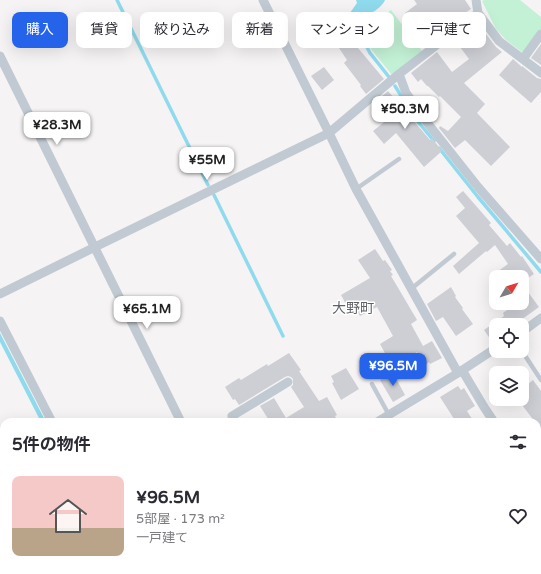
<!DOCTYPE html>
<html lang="ja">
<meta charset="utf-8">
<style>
:root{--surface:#fff;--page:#f2f2f3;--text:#2b2b33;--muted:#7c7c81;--line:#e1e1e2;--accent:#2563eb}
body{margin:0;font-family:"Varela Round","Noto Sans JP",sans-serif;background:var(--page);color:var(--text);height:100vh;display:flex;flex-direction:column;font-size:15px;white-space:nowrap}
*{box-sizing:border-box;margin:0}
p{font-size:13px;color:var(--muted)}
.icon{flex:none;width:22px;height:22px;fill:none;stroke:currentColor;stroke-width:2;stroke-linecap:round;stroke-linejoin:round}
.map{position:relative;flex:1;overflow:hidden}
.side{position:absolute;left:0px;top:418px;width:541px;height:156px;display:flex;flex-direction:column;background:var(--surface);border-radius:12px 12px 0 0;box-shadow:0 4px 16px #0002}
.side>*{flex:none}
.top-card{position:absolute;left:12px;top:12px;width:517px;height:36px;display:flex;gap:8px}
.needle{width:26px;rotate:52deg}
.tools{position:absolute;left:489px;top:270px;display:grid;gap:8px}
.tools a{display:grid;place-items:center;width:40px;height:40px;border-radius:8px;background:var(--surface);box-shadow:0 4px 16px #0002;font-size:20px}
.price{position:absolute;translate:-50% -34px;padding:0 9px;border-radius:8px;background:#fff;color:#222;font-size:13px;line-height:26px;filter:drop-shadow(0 1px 2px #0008)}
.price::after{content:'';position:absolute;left:50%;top:24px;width:12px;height:9px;margin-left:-6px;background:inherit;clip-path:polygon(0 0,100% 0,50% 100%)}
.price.selected{background:var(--accent);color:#fff}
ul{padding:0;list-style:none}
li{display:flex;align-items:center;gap:12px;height:100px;padding:0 12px}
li+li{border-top:1px solid var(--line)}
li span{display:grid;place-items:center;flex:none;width:112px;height:80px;border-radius:8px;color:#555}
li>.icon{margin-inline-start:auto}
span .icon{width:48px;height:48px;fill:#fffc;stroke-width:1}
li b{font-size:17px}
h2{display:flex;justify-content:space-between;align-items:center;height:48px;padding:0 12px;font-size:17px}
.pill{padding:0 14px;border-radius:8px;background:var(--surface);box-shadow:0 4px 16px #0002;font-size:14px;line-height:36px}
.pill.selected{background:var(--accent);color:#fff}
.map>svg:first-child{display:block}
.green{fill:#c3f1d5}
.water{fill:#90daee}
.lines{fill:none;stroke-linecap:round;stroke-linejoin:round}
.stream{stroke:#90daee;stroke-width:3.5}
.building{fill:#cdcfd5}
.lane{stroke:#c1cad2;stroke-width:4.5}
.street{stroke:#c1cad2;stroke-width:9}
.labels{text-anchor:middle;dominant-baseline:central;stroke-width:3;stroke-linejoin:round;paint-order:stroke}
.quarter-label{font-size:14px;fill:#5f6368;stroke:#fff}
</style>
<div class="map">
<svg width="541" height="574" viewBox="0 0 541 574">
<rect width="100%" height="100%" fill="#f5f3f3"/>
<path class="green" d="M484,0h36l21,17v15l-18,21 -17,-13 -10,-11 -14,-28z
M391,10l31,41 -30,24 -21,-26 -2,-13 3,-11z"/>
<path class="water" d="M356,0h29c-5,12 -23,14 -25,28l-3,2 -4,-1 -6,-12 10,-14z
M0,333l46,89h-5l-41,-80z"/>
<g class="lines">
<path class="stream" d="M117,0l91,185
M358,30l12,23 19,24
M395,86l20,32 19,23
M439,148l39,49 63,75
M214,195l69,141
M448,574l6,-4"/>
</g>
<path class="building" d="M414,0h51l6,9 -9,6 1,2 -40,30 -9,-11 6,-4 -15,-19 12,-9z
M471,26l7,8 5,-4 13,17 6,5 -38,31 21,21 -8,9 33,34 -19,19 -26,-26 -10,8 -16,-20 1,-2 8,5 13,-14 -21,-21 -1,1 -11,-11h-1l-6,-7 -3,3 -7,-9 26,-21 15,20 17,-13 -15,-20z
M350,28l12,18 -4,2 26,31 -18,15 -6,-8 1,-1 -17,-22 3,-3 -14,-21z
M541,44v21l-10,-7z
M513,59l9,8v-1l15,12 4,1v13l-10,11 -32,-28z
M324,67l10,13 -12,10 -11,-14z
M388,91l42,49 2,-2 10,13 -18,16 -28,-34 -12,11 -11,-13 15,-12 -13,-17z
M463,191l28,32 -2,2 18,21 3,-3 11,14 1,-1 12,18 -12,8v-5h-32l18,-13 -13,-19 -8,7 -1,-1 -27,23 -6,-8 26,-23 -23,-27 9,-8 -9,-11z
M375,249l8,12 2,-1 7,10 -2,1 3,4 -2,1 6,10 20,34 -6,4 12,22 9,-5 10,17 -12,6 -1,-2 -4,3 -8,-13 -25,14 -12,-22 13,-8 -16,-29 -17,9 -8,-13 -5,3 -6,-11 29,-17 -12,-18z
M522,284l17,23 -25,18h-18v17l-3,1 -9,-13 20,-14 -1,-3 4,-3 -5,-7h20z
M451,287l5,9 -1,1 8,11 -1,1 11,15 -17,12 -13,-19 -7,4 -9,-17z
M289,353l12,17 -2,1 20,30 8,-4 10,18 -2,1 3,6h-68l-10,-16 14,-8 12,20 18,-11 -13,-20 2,-2v-6l-2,-2 -3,-1 -3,1 -46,28 -4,-6 -2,1 -8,-13 14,-9 2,2 26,-16 1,2z
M346,368l13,21 -18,11 -9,-17 2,-1 -3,-6z
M393,373l12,22 -12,7 -13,-22z
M533,380l8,11v38l-4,-5v-2h-2l-13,-17v-16z
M458,386l3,4 3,-2 11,18 -8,5 7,11h-18l-16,-25z"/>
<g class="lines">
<path class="lane" d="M356,189l43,-30
M411,289l43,-35
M522,351l19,29
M372,384l17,31
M0,536l4,-2"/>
<path class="street" d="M263,0l66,133 27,56 102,184
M476,0l2,13 21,28 42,32
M0,56l181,366
M523,59l18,-25
M399,74l7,19 23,32 49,62 63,72
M0,294l95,-47 234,-114 70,-59 79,-61
M0,321l52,101
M522,332l19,-14
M462,370l22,37 10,15
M235,422l-3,-6 56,-34
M377,422l81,-49 38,-25
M537,482l4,6
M0,507l4,8
M31,570l2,4
M130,570l2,4
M266,570l3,4
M141,574l5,-4"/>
</g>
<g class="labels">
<g class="quarter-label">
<text x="353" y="308">大野町</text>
</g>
</g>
</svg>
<div class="tools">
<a><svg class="needle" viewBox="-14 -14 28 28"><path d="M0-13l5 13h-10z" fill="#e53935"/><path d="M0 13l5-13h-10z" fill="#7c7c81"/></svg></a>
<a><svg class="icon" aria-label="locate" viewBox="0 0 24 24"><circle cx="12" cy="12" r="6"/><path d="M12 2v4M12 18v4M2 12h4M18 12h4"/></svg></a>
<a><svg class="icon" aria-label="layers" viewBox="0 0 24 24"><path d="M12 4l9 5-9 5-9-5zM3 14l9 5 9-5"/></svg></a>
</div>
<b class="price" style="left:405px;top:130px">¥50.3M</b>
<b class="price" style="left:57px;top:146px">¥28.3M</b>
<b class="price" style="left:207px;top:181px">¥55M</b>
<b class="price" style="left:147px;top:330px">¥65.1M</b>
<b class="price selected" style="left:393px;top:387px">¥96.5M</b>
<div class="top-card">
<a class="pill selected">購入</a>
<a class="pill">賃貸</a>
<a class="pill">絞り込み</a>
<a class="pill">新着</a>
<a class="pill">マンション</a>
<a class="pill">一戸建て</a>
</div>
<section class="side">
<h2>5件の物件<svg class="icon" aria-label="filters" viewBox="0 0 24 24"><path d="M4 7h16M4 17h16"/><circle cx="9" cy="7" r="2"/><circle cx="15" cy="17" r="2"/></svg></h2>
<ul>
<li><span style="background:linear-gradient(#f6c9c9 65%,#b9a48a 0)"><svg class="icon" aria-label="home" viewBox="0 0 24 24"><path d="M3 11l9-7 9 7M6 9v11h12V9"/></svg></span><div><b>¥96.5M</b><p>5部屋 · 173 m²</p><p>一戸建て</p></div><svg class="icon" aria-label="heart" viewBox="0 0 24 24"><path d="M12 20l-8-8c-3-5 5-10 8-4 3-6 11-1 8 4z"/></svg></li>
</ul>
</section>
</div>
